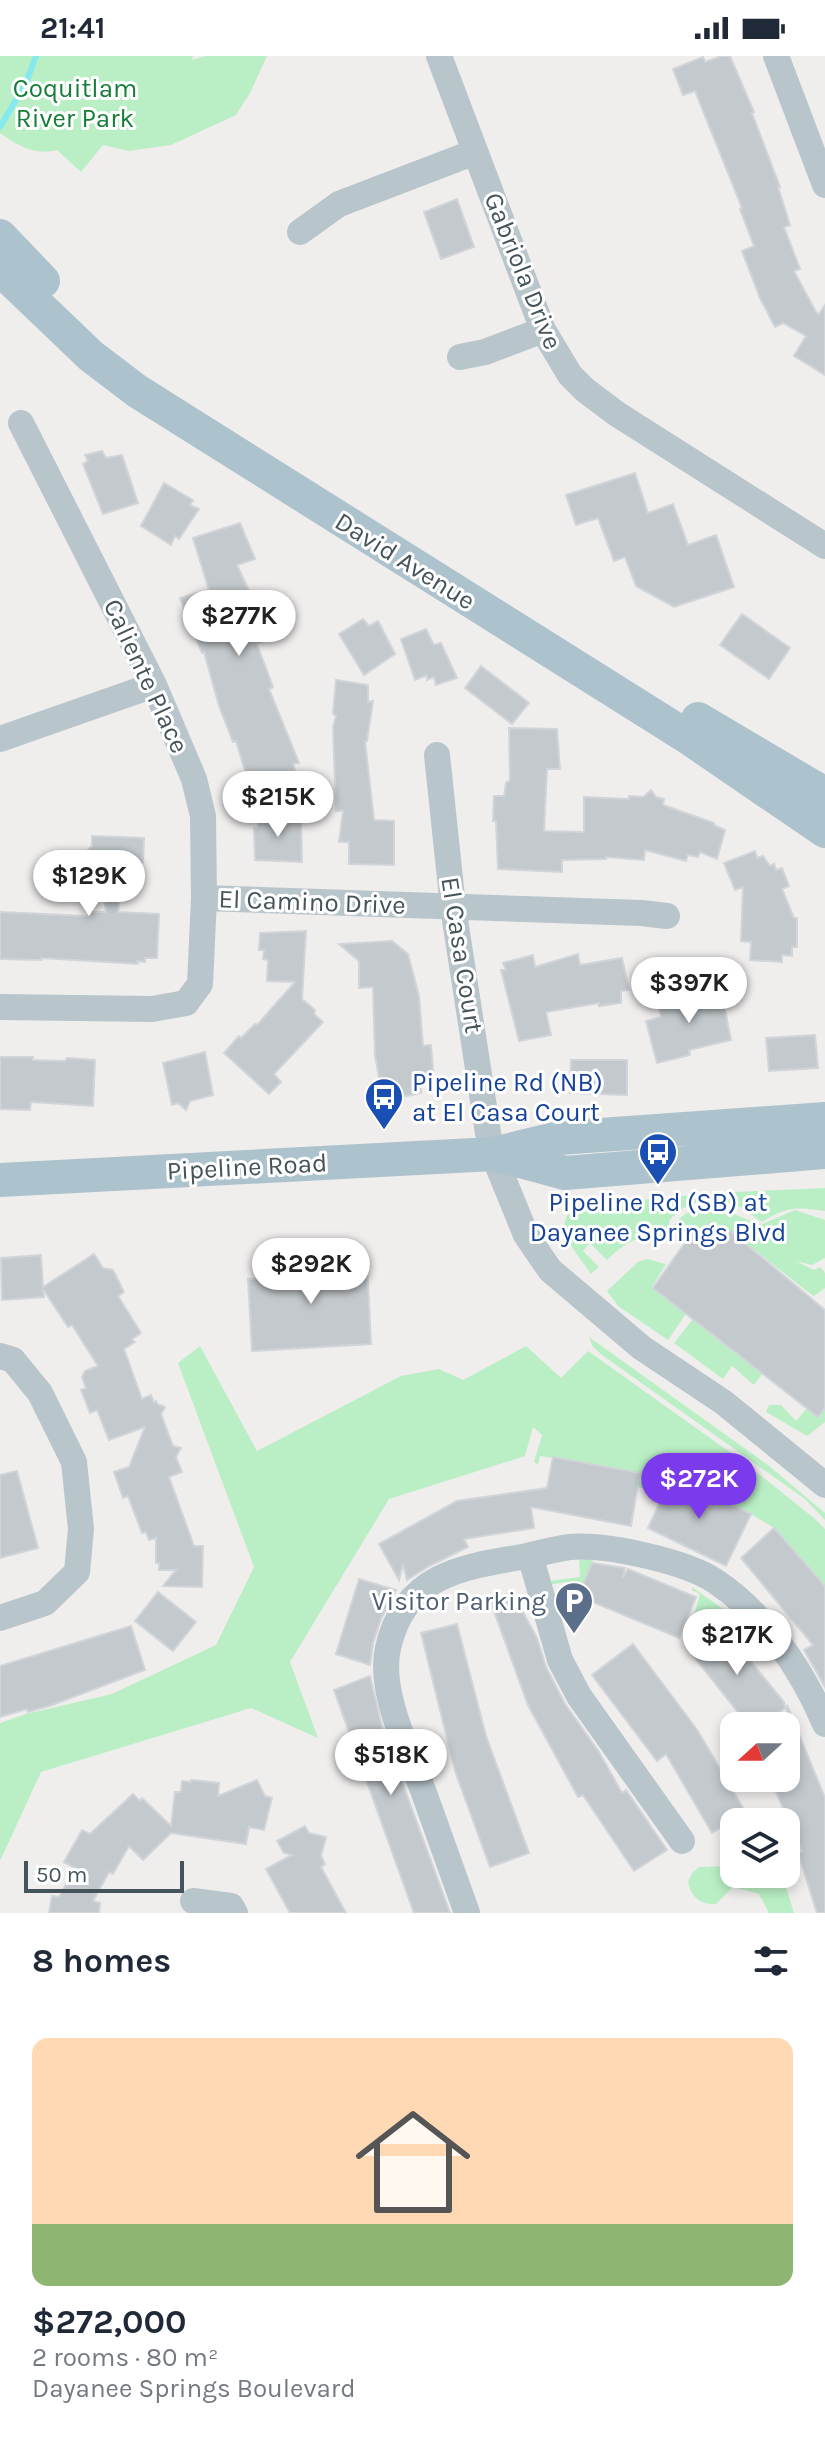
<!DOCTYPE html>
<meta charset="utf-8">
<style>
:root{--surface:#fff;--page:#f6f6f7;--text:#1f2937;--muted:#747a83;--accent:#7c3aed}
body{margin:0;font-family:Karla,sans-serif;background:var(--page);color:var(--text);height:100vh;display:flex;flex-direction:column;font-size:30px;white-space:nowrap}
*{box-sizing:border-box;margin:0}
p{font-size:26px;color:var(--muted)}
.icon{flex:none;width:44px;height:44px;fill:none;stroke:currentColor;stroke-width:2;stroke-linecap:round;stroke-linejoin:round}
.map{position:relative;height:1857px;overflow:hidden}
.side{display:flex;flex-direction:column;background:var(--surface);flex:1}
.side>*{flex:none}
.needle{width:52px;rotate:249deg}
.controls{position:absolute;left:720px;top:1656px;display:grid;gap:16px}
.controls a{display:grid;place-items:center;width:80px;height:80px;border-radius:16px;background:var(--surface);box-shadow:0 4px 12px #0003;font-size:40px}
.scale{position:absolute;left:24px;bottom:20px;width:160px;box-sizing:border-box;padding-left:8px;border:4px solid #45545b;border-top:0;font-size:22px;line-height:28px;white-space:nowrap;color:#45545b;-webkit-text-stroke:6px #fff;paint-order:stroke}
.price{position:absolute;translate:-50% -68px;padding:0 18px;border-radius:28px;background:#fff;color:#222;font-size:26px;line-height:52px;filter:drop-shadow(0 2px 4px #0008)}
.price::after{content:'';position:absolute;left:50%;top:48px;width:24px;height:18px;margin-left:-12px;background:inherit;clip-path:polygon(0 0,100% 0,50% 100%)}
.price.on{background:var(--accent);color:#fff}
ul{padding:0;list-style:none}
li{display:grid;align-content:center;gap:16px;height:424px;padding:0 32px}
li span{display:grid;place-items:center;height:248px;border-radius:16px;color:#555}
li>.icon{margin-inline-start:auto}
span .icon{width:144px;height:144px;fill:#fffc;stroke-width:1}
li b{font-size:34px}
h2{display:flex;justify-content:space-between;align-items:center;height:96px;padding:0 32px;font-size:34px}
.status{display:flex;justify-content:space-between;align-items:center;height:56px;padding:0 40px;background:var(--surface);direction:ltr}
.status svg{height:22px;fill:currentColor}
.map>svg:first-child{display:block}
.green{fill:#baefc5}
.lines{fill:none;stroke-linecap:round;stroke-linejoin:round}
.stream{stroke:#86e9ed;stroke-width:6}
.building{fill:#c4c9cd;stroke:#d1d5d9;stroke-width:2}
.minor{stroke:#b8c5cb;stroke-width:26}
.major{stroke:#acc2cd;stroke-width:34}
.labels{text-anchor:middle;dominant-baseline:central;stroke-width:6;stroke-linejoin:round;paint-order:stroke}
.park-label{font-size:26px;fill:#157d38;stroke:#fff}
.street-label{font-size:26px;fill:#45545b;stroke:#fff}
.transit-label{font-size:26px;fill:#164399;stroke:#fff;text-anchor:start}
.service-label{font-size:26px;fill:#4e5e75;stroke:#fff;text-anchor:end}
</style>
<div class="status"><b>21:41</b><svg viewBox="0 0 49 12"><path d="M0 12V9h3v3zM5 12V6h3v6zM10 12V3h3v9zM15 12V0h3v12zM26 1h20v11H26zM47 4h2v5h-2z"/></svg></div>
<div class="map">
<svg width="825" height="1857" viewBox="0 0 825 1857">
<rect width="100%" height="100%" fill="#f0eded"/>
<path class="green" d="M0,0h193l-1,4 13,-4h62l-17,37 -14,22 -65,30 -42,6 -26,-6 -22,27 -24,-22c-21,6 -41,-5 -57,-17z
M825,1132v23c-28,-4 -38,-5 -63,11l-26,-18 -26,-6v-5z
M704,1138l4,6c-17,3 -28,7 -39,21l2,17c-30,-4 -42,1 -64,22l-17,-17 -7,8 16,16 -8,7c-14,-21 -43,-49 -14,-68z
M715,1150l45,19 35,-15 30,10v38l-13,7 -16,-4 18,9 6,-3 5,6v15l-11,8 -6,-4 -80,-63 -8,5 -11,-6 -10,8 -5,-5 -10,13 -10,-18c10,-16 23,-17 41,-20z
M647,1203l19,5 -14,23 34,27 -18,26 -50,-34 -11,-15 31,-29z
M693,1263l70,54 -9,12 -22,-19 -9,13 -49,-36z
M589,1281l179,128 57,48v7l-20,-21 -203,-144 -9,-8z
M200,1290l57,105 144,-75 38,-7 24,11 63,-34 35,32 27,-27 157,112 70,56 10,10v57l-51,-58 -23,-14 -78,-38 -9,18 -26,-7 2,-14 -100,-17 -2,9 -4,-3 8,-27 -9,-8 -8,29 -136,43 -99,163 28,76 -67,-30 -210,64 -41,89v-138l26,-9 86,-20 104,-49 38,-78 -76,-204z
M769,1349h12l15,16 11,-13 11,9 7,-9v14l-18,14 -41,-24z
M579,1501l15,1 -16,38 -2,-4 -3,6 -2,-11h-4l-1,-5 -18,3v-4l32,-4z
M692,1531l38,27 -9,8 -6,-4 -19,13 2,6 -9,6 -2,-2 13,-47 -8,-4z
M734,1789v29h48l12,39h-25l-10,-19 -26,-7 -17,17c-16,1 -25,-7 -28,-22l4,-9 7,-6 27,-1 4,-20z"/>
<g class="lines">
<path class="stream" d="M0,71l26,-44 10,-27"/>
</g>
<path class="building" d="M722,0h8l24,56 -2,1 28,74h-2l12,38 -6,2 16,42 -6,2 22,41 3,2 6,-9v70l-31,-19 12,-20 -23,-13 -8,4 -15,-29 -18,-47 12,-5 -14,-37 2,-1 -47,-117 -12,4 -10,-26 30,-12 2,5z
M457,143l17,48 -33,12 -17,-47z
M102,395l4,7 16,-3 16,48 -35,11 -20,-50 5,-3 -3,-6z
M635,417l13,40 25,-9 15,41 28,-10 18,52 -60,20 -38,-21 -11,-29 -11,4 -16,-43 -22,7 -10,-30z
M164,427l29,17 -3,5 9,4 -20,30 -4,-3 -4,9 -30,-19z
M240,467l15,36 -18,6 13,28 -2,1 7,28 6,1 6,17 -10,4 16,43 -4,2 30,74 -6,1 5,17 -25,10 -7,-13 -17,6 -13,-43 -3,1 -14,-36 -15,-54 -2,1 -22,-55 29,-8 -16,-52z
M742,558l48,34 -21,31 -49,-34z
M363,563l6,7 9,-5 17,33 -31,21 -25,-41z
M426,573l8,16 7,-2 16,35 -21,7 -2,-8 -7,3v-5l-12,5 -14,-41z
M481,610l48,37 -17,21 -47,-36z
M336,624l32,5v17l5,-1 -6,40h-2l9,79 20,1v44l-45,-1v-22h-10l4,-31h-7l-3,-84 3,-11 -3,-2z
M509,672l48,1 3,40h-13l-3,62 40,1v-35l45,2v-3l14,1 8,-7 5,7 8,2 -1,6 51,18v2l11,5 -8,29 -17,-7 -2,5 -10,-2 -2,6 -41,-11 -1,10 -38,-3v2l-44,1v12l-64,-3 -2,-48h-3l1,-25h10l2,-13 4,-3z
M258,760l43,2 1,44 -47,-2 -1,-32 4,-1z
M92,780l52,2 -1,24 -10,10h-11l-4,40 41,2 -2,44h-12v4l-8,-1 1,3 -97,-6v2l-41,-1v-47l88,4 4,-4h14l-5,-40h-7l-12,-16 10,-10z
M755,795l2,7 6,-2 7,10 4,-2 2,6 6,-2 7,18 -7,3 12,29h3v29h-5v9l-10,-1v7l-32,-2 1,-18 -10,-1 2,-54 -8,3 -11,-27z
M306,875l-4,68 13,11 -1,4 9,8 -49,52 7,8 -12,12 -45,-41 15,-17 2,2 14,-14 2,1 38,-43 -28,-1 1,-21 -5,-1 1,-9h-5l1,-17z
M392,885l16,13 11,42 4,50 8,-1 3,37 -14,3 1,8 -38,8 -8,-46 -2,-68 -14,1v-27l-20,-17z
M578,898l2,11 42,-7 7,32 -8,1v12l-22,3v-3l-53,9 5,23 -32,6 -18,-71h5l-3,-7 30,-8 2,12z
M713,933h8l10,51 -42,10 1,5 -33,8 -11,-42 15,-4 -3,-13z
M815,979l3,33 -49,3 -3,-33z
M205,996l8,43 -23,6 -4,9 -8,-7 -6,2 -9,-42z
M0,1001h33v3l32,1 2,-3 28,2 -2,46 -62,-4 -1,8 -30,-1z
M571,1004h56v35l-57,-2z
M709,1172l11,6 8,-5 97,81v98l-7,9 -165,-129 41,-58 5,6z
M322,1194l1,16 44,-2 4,80 -119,7 -4,-72 41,-2 -2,-26z
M94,1198l9,14 10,2 11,22 -6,4 23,37 -9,6 3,3 -11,7 18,50 9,-4 3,8 2,-2 1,3 8,3 -4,7 12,32 8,2 -5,9 6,15 -13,5 25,69h9l-1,41 -39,-1 13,-16h-17v-7h-3v-25l-7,2 -3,-8 -4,1 -14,-37 -5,2 -9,-26 15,-5 16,-40 -36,13 -12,-30 -7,3 -9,-23 5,-2 -4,-11 3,-6 13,-5 -26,-41 -4,2 -25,-38 1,8 -42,3 -1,-42 40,-3 2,32z
M553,1401l87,16 -9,53 -100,-19 3,21 -70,11 4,8 -39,19 -22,14 -4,-16 -4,16 -20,-36 78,-43 90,-13z
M17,1415l21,77 -38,10v-83z
M672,1420l79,38 -25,52 -78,-38z
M774,1472l51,58v101l-21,-37 9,-5 -72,-87z
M592,1507l33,5 -2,10 5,-9 68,28 -17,41 -101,-42z
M359,1523l37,11 -15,29 -8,24 -3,22 -34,-11z
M158,1536l38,30 -23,29 -38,-30z
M512,1536l25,46 9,29 19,37 34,48 23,41 4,-3 41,60 -33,21 -51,-76 -5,2 -50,-92 -38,-105z
M719,1567l65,79 1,6 -24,18h-12l-62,-78z
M457,1568l29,112 43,117 -39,14 -35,-96 -34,-138z
M131,1570l14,44 -93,35 -24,7 -1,-3 -27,8v-51z
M633,1588l65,87 48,82 -34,20 -46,-79 -9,7 -65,-86z
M370,1620l12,51 68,186h-36l-80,-223z
M787,1649l38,93v115h-8l-19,-60 4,-2 -32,-73h16z
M191,1724l28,3 -1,13 39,-16 8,16 7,2 -8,32 -15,-3 -3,17 -75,-11 -28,27 -14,-14 -16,28 -4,-2 -16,29 7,2 -1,10h-50l3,-17 7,1 16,-29 -11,-6 18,-32 8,4 43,-40 7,7 2,-3 29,28 4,-34h6l1,-11 9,1z
M305,1770l4,7 17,4 -5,19 4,8 -4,3 25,46h-56l-24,-44 26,-14 -8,-2 -7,-12z"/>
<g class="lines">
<path class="minor" d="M439,0l104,274 27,45 15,15 32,24 208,132
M776,0l49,129
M300,176l39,-28 136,-52
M460,301l25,-5 58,-22
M0,683l154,-54
M437,699l16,152 35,226 5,21 33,81 24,35 92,78 81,54 102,83
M204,842l437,15 26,3
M0,951l152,2 34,-6 14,-19 4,-86 -1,-82 -9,-37 -40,-94 -133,-262
M0,1300l13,4 27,33 34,69 7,67 -4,43 -32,31 -45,15
M530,1499l30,105 19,36 103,145
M193,1845l38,5 4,7
M467,1857c-14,-40 -29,-80 -43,-120 -15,-41 -46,-101 -36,-145 16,-72 72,-81 134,-91 16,-3 32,-8 48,-10 36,-3 115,14 145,34 50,33 87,89 110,143"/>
<path class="major" d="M0,180l43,45
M0,213l91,87 46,35 549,345 139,95
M698,663l127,75
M498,1099l67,18 260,-21
M0,1124l493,-26 66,-16 266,-19"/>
</g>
<defs>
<g id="bus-pin" transform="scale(2)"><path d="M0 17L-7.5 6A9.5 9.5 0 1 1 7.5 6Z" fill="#1a4fb4" stroke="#fff"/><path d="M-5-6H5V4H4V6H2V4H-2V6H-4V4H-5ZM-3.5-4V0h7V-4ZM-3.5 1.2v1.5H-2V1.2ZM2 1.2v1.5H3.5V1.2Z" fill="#fff"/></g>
<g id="parking-pin" transform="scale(2)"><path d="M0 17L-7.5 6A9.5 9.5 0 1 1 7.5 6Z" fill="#5c6f8a" stroke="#fff"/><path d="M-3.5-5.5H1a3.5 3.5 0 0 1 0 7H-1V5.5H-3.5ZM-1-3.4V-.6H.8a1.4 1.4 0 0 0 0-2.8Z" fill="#fff"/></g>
</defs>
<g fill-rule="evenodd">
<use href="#bus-pin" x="384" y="1041"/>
<use href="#bus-pin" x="658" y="1096"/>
<use href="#parking-pin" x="574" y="1545"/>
</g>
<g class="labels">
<g class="park-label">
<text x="75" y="32">Coquitlam<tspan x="75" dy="30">River Park</tspan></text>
</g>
<g class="street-label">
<text transform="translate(523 215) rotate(68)">Gabriola Drive</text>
<text transform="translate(405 505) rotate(32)">David Avenue</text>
<text transform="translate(146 620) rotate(65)">Caliente Place</text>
<text transform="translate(312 846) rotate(2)">El Camino Drive</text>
<text transform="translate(462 899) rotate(81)">El Casa Court</text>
<text transform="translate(247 1111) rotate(-3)">Pipeline Road</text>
</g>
<g class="transit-label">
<text x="412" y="1026">Pipeline Rd (NB)<tspan x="412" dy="30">at El Casa Court</tspan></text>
<text x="658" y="1146" text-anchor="middle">Pipeline Rd (SB) at<tspan x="658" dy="30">Dayanee Springs Blvd</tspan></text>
</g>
<g class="service-label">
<text x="546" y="1545">Visitor Parking</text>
</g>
</g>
</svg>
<div class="controls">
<a><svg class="needle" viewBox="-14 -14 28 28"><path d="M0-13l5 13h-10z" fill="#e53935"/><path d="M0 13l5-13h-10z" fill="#747a83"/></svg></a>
<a><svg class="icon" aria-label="layers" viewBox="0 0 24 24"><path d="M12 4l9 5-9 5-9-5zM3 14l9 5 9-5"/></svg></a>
</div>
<div class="scale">50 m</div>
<b class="price" style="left:239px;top:602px">$277K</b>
<b class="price" style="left:278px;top:783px">$215K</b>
<b class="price" style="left:89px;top:862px">$129K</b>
<b class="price" style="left:689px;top:969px">$397K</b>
<b class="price" style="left:311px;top:1250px">$292K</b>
<b class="price on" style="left:699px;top:1465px">$272K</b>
<b class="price" style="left:737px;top:1621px">$217K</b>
<b class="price" style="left:391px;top:1741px">$518K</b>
</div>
<section class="side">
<h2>8 homes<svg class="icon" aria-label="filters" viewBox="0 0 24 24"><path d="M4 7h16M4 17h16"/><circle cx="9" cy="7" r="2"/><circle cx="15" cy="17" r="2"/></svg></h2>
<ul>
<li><span style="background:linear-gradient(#ffd9b3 75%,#8fb573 0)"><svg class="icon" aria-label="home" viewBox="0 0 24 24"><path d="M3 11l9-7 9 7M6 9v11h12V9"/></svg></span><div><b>$272,000</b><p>2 rooms · 80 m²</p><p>Dayanee Springs Boulevard</p></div></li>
</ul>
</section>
